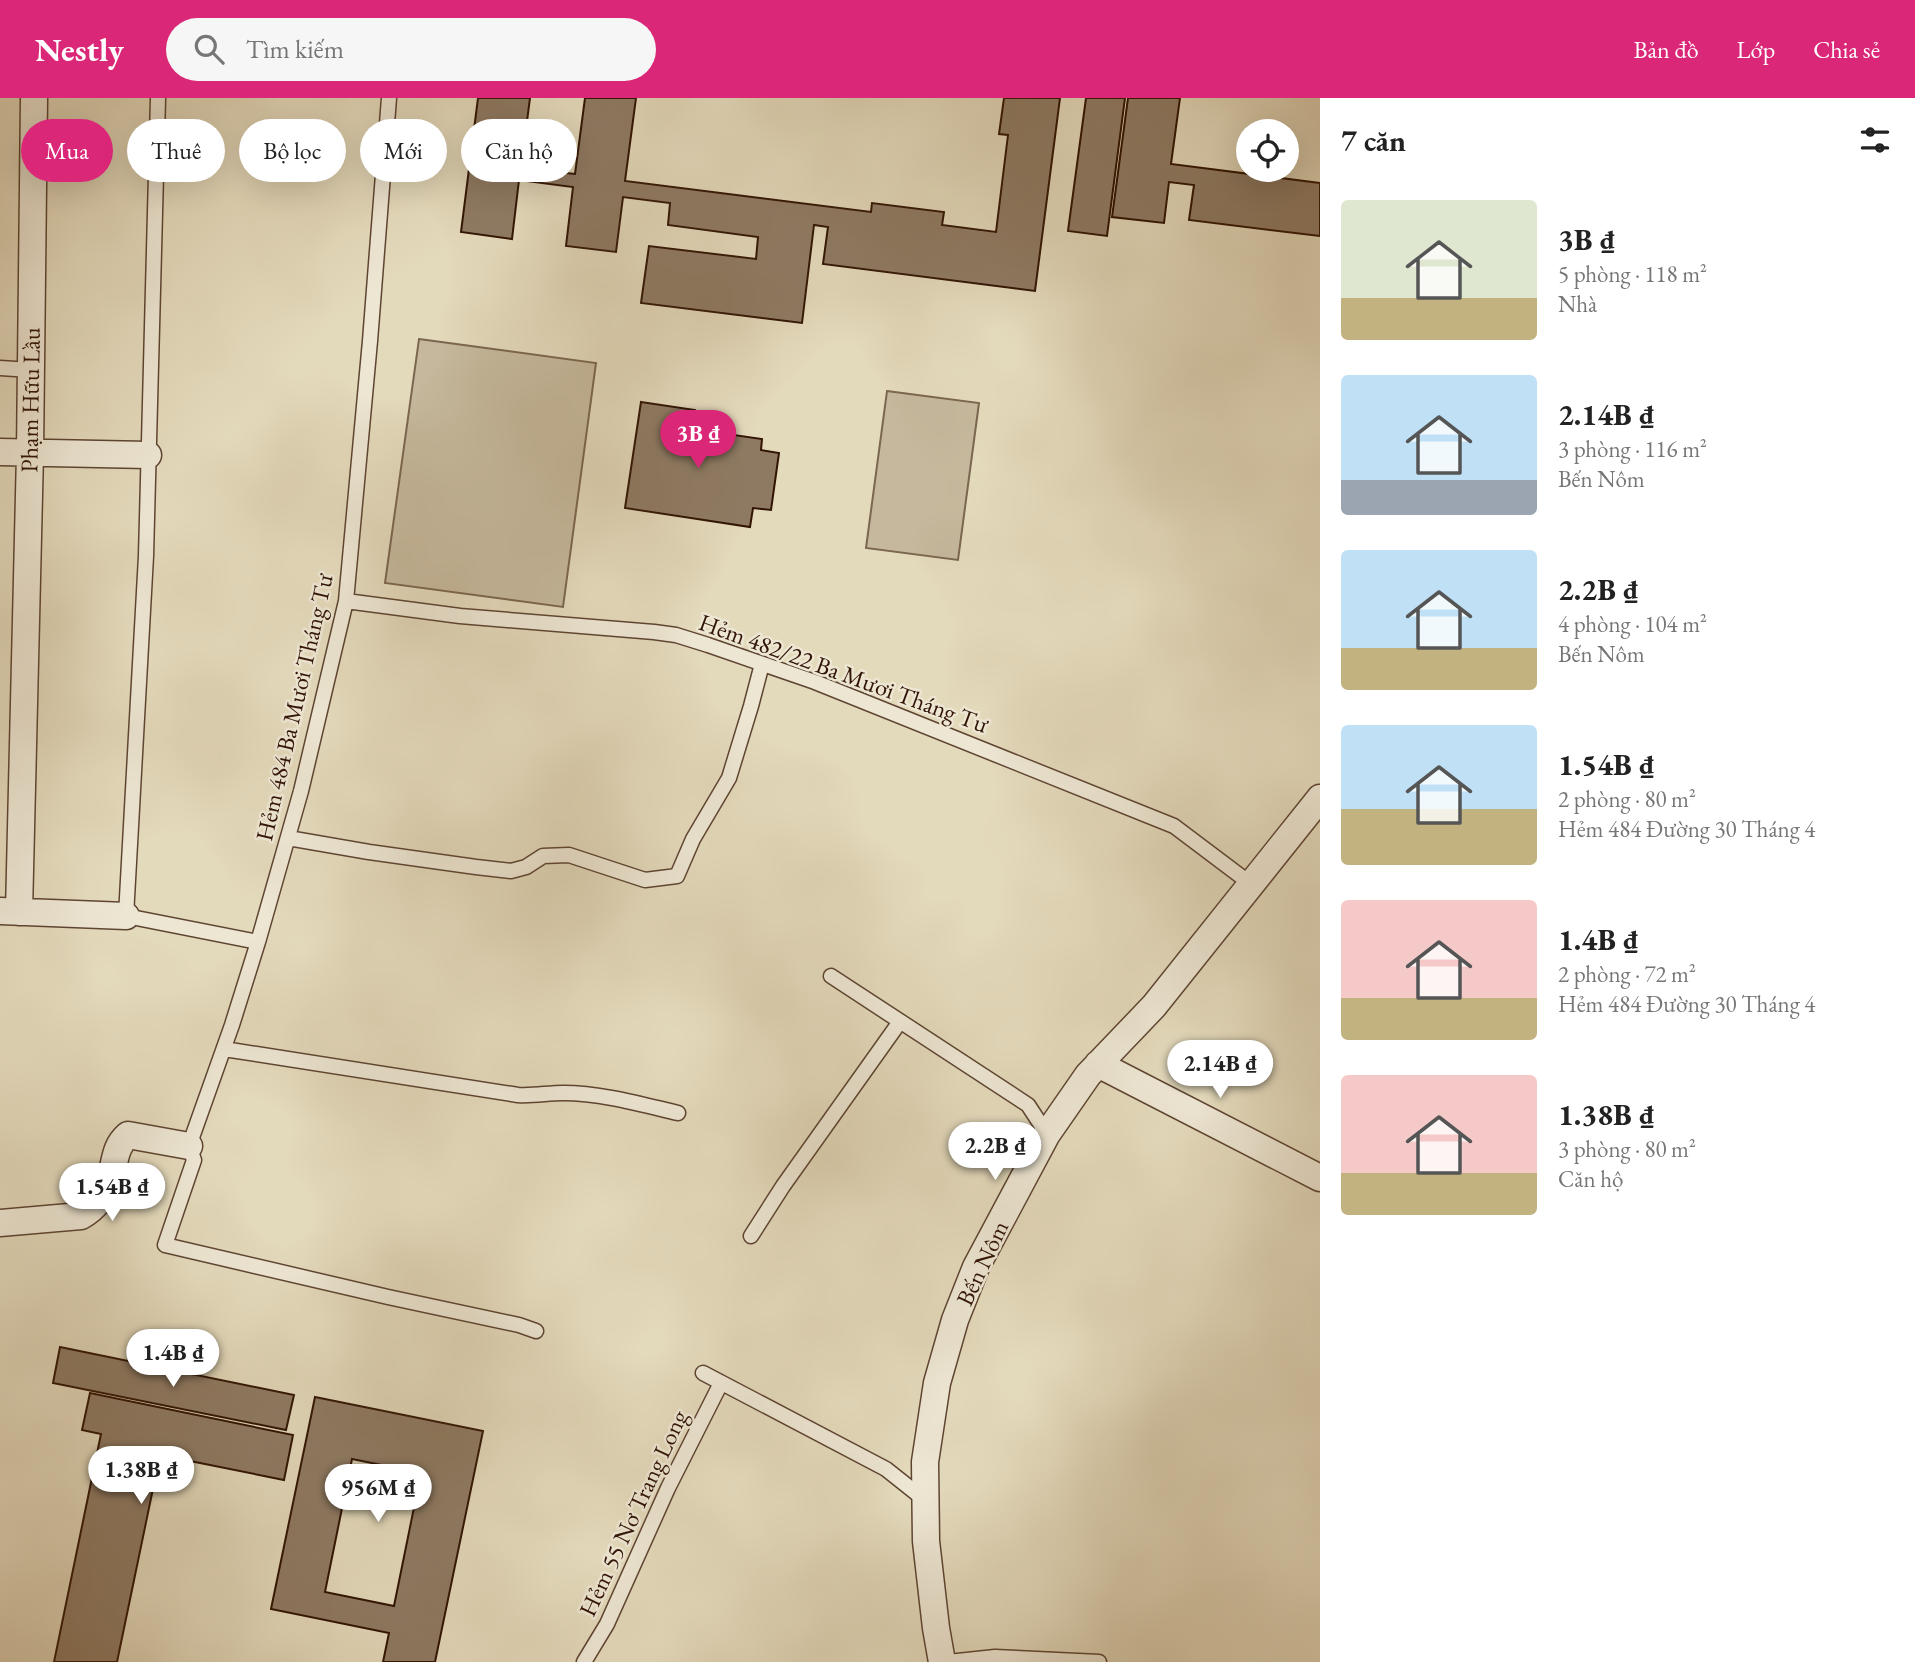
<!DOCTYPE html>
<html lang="vi">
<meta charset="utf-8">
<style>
:root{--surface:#fff;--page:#f6f6f6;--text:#222;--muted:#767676;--accent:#db2777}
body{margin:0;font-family:"EB Garamond",serif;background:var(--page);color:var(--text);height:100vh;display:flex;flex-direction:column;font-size:26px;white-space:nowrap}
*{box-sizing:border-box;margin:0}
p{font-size:23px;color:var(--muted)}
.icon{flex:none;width:38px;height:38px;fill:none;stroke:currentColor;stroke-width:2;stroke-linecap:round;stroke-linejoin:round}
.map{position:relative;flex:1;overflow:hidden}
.panel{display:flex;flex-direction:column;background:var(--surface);width:595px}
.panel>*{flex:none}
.hud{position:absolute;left:21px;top:21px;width:665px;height:63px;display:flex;gap:14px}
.tools{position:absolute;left:1236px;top:21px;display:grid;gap:14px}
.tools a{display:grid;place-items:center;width:63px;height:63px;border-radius:50%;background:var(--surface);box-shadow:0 7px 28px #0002;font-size:35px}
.price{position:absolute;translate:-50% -60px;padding:0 16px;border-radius:24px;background:#fff;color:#222;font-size:23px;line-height:46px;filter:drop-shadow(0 2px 4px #0008)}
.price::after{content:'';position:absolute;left:50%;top:42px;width:21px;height:16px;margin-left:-10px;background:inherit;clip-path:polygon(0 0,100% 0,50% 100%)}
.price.current{background:var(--accent);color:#fff}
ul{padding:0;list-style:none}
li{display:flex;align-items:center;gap:21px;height:175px;padding:0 21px}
li span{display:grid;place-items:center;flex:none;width:196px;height:140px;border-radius:7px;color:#555}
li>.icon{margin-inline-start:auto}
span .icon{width:84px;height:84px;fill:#fffc;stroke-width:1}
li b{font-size:30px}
h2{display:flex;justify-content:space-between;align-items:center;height:84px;padding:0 21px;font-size:30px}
.tag{padding:0 24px;border-radius:32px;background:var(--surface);box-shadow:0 7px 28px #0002;font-size:24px;line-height:63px}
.tag.current{background:var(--accent);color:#fff}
header{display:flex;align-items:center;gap:42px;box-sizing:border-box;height:98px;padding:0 35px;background:var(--accent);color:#fff}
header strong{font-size:33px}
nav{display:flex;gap:38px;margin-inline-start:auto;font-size:24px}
.search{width:490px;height:63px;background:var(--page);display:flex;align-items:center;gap:18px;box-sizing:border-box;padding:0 24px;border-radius:38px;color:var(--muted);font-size:26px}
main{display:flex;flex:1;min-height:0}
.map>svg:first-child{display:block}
.green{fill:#c5b89c;stroke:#7b6650;stroke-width:2}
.building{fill:#8e7a63;stroke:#311404;stroke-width:2;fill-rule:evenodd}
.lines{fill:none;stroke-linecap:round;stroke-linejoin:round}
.lane-casing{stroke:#5e4532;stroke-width:17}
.street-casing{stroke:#5e4532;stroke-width:29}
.lane{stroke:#ede6d3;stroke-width:14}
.street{stroke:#ede6d3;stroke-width:26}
.labels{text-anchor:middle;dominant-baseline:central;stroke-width:5;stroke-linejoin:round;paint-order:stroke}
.street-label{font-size:24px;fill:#311404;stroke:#ede6d3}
</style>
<header>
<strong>Nestly</strong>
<div class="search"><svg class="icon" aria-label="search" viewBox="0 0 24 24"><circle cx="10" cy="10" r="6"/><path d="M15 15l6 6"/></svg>Tìm kiếm</div>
<nav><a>Bản đồ</a><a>Lớp</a><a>Chia sẻ</a></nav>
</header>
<main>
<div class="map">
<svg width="1320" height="1564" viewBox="0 0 1320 1564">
<rect width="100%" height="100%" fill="#e3d9bb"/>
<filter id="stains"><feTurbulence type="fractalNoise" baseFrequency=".00286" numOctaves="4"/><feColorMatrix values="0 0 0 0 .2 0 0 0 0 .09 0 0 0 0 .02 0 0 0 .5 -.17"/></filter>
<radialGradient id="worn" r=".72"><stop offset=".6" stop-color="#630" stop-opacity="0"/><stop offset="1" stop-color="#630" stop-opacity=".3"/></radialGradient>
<path class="green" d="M419,241l177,24 -33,244 -178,-24z
M887,293l92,12 -21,157 -92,-12z"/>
<path class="building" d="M478,0h52l-9,70 54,6 10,-76h51l-11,83 246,31 1,-9 72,9 -2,13 54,7 12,-97 -9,-1 5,-36h56l-25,193 -212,-27 5,-37 -14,-2 -12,98 -161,-20 8,-57 107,13 2,-22 -90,-12 2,-22 -47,-6 -7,55 -50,-6 7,-59 -54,-7 -7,59 -51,-7z
M1086,0h39l-18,138 -39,-5z
M1128,0h52l-9,66 149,19v53l-131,-16 5,-35 -25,-3 -5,41 -52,-6z
M641,304l54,8 -3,19 70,10 -1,11 18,3 -8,57 -18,-2 -3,19 -125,-19z
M60,1249l234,48 -8,35 -233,-47z
M90,1295l203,42 -9,45 -124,-25 -43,207h-63l47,-228 -19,-4z
M315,1299l168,34 -48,231h-52l6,-29 -118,-24zM352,1361l69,14 -27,133 -69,-14z"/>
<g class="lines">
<g class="lane-casing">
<path id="lane" d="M158,0l-12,458 -20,360 132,26
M389,0l-19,243 -24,260 -45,190 -43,151 -26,83 -43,121 5,14 -29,85 223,52 131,28 17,6
M0,270l31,2
M346,503l114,15 194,16 22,3 32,10 107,37 359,144 77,58
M288,740l81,14 107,15 35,4 15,-4 17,-11 26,-1 76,25 32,-4 16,-37 36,-61 22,-72 11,-42
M831,878l197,129 19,29
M224,951l294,46c16,1 30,-2 45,-2 38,0 77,11 115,20
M751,1138l32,-50 116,-163
M703,1275l183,96 39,31
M584,1564l23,-38 61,-136 53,-105
M948,1564l47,-5 104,5"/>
</g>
<g class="street-casing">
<path id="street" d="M0,354l148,3
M0,813l126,5
M19,814l11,-459 4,-355
M1098,966l222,114
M0,1125l81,-7c13,-7 23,-20 28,-35 7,-17 4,-33 19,-46l61,11
M942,1564l-6,-34 -10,-87 -1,-79 12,-79 18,-63 21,-53 71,-133 41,-59 66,-69 166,-208"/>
</g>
<use href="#lane" class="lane"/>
<use href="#street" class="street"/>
</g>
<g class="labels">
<g class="street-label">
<text transform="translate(30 302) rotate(-89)">Phạm Hữu Lầu</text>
<text transform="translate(844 575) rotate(20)">Hẻm 482/22 Ba Mươi Tháng Tư</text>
<text transform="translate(294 609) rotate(-77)">Hẻm 484 Ba Mươi Tháng Tư</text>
<text transform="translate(982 1165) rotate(-65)">Bến Nôm</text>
<text transform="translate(633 1415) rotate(-65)">Hẻm 55 Nơ Trang Long</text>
</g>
</g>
<rect width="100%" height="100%" filter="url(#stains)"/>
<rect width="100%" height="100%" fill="url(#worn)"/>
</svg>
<div class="tools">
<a><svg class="icon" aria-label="locate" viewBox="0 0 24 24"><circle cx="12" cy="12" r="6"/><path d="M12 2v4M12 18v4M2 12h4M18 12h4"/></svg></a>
</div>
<b class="price current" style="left:698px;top:372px">3B ₫</b>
<b class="price" style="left:1220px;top:1002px">2.14B ₫</b>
<b class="price" style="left:995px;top:1084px">2.2B ₫</b>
<b class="price" style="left:112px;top:1125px">1.54B ₫</b>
<b class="price" style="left:173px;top:1291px">1.4B ₫</b>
<b class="price" style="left:141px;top:1408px">1.38B ₫</b>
<b class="price" style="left:378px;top:1426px">956M ₫</b>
<div class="hud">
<a class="tag current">Mua</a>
<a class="tag">Thuê</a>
<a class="tag">Bộ lọc</a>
<a class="tag">Mới</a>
<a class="tag">Căn hộ</a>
</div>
</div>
<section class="panel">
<h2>7 căn<svg class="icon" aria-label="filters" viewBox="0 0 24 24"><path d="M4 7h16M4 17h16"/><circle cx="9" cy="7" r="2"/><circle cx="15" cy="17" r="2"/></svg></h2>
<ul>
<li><span style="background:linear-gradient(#dfe7d0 70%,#c2b280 0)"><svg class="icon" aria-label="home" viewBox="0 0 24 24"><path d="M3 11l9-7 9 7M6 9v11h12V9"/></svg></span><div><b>3B ₫</b><p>5 phòng · 118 m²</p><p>Nhà</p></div></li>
<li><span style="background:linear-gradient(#bfe0f5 75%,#9aa5b1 0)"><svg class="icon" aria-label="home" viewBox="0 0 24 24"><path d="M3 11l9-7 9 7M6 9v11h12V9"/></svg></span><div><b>2.14B ₫</b><p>3 phòng · 116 m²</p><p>Bến Nôm</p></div></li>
<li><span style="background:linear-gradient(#bfe0f5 70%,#c2b280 0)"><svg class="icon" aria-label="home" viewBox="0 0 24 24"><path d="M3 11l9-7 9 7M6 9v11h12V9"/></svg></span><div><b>2.2B ₫</b><p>4 phòng · 104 m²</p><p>Bến Nôm</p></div></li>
<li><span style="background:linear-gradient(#bfe0f5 60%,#c2b280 0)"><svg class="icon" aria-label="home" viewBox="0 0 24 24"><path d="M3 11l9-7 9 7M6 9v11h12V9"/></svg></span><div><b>1.54B ₫</b><p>2 phòng · 80 m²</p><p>Hẻm 484 Đường 30 Tháng 4</p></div></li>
<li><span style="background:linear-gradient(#f6c9c9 70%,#c2b280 0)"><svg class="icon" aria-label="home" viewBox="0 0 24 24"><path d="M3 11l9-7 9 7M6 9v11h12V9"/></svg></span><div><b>1.4B ₫</b><p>2 phòng · 72 m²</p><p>Hẻm 484 Đường 30 Tháng 4</p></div></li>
<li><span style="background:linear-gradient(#f6c9c9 70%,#c2b280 0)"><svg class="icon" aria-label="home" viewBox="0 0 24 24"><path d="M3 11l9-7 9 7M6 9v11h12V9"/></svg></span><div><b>1.38B ₫</b><p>3 phòng · 80 m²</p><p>Căn hộ</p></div></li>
</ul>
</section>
</main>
